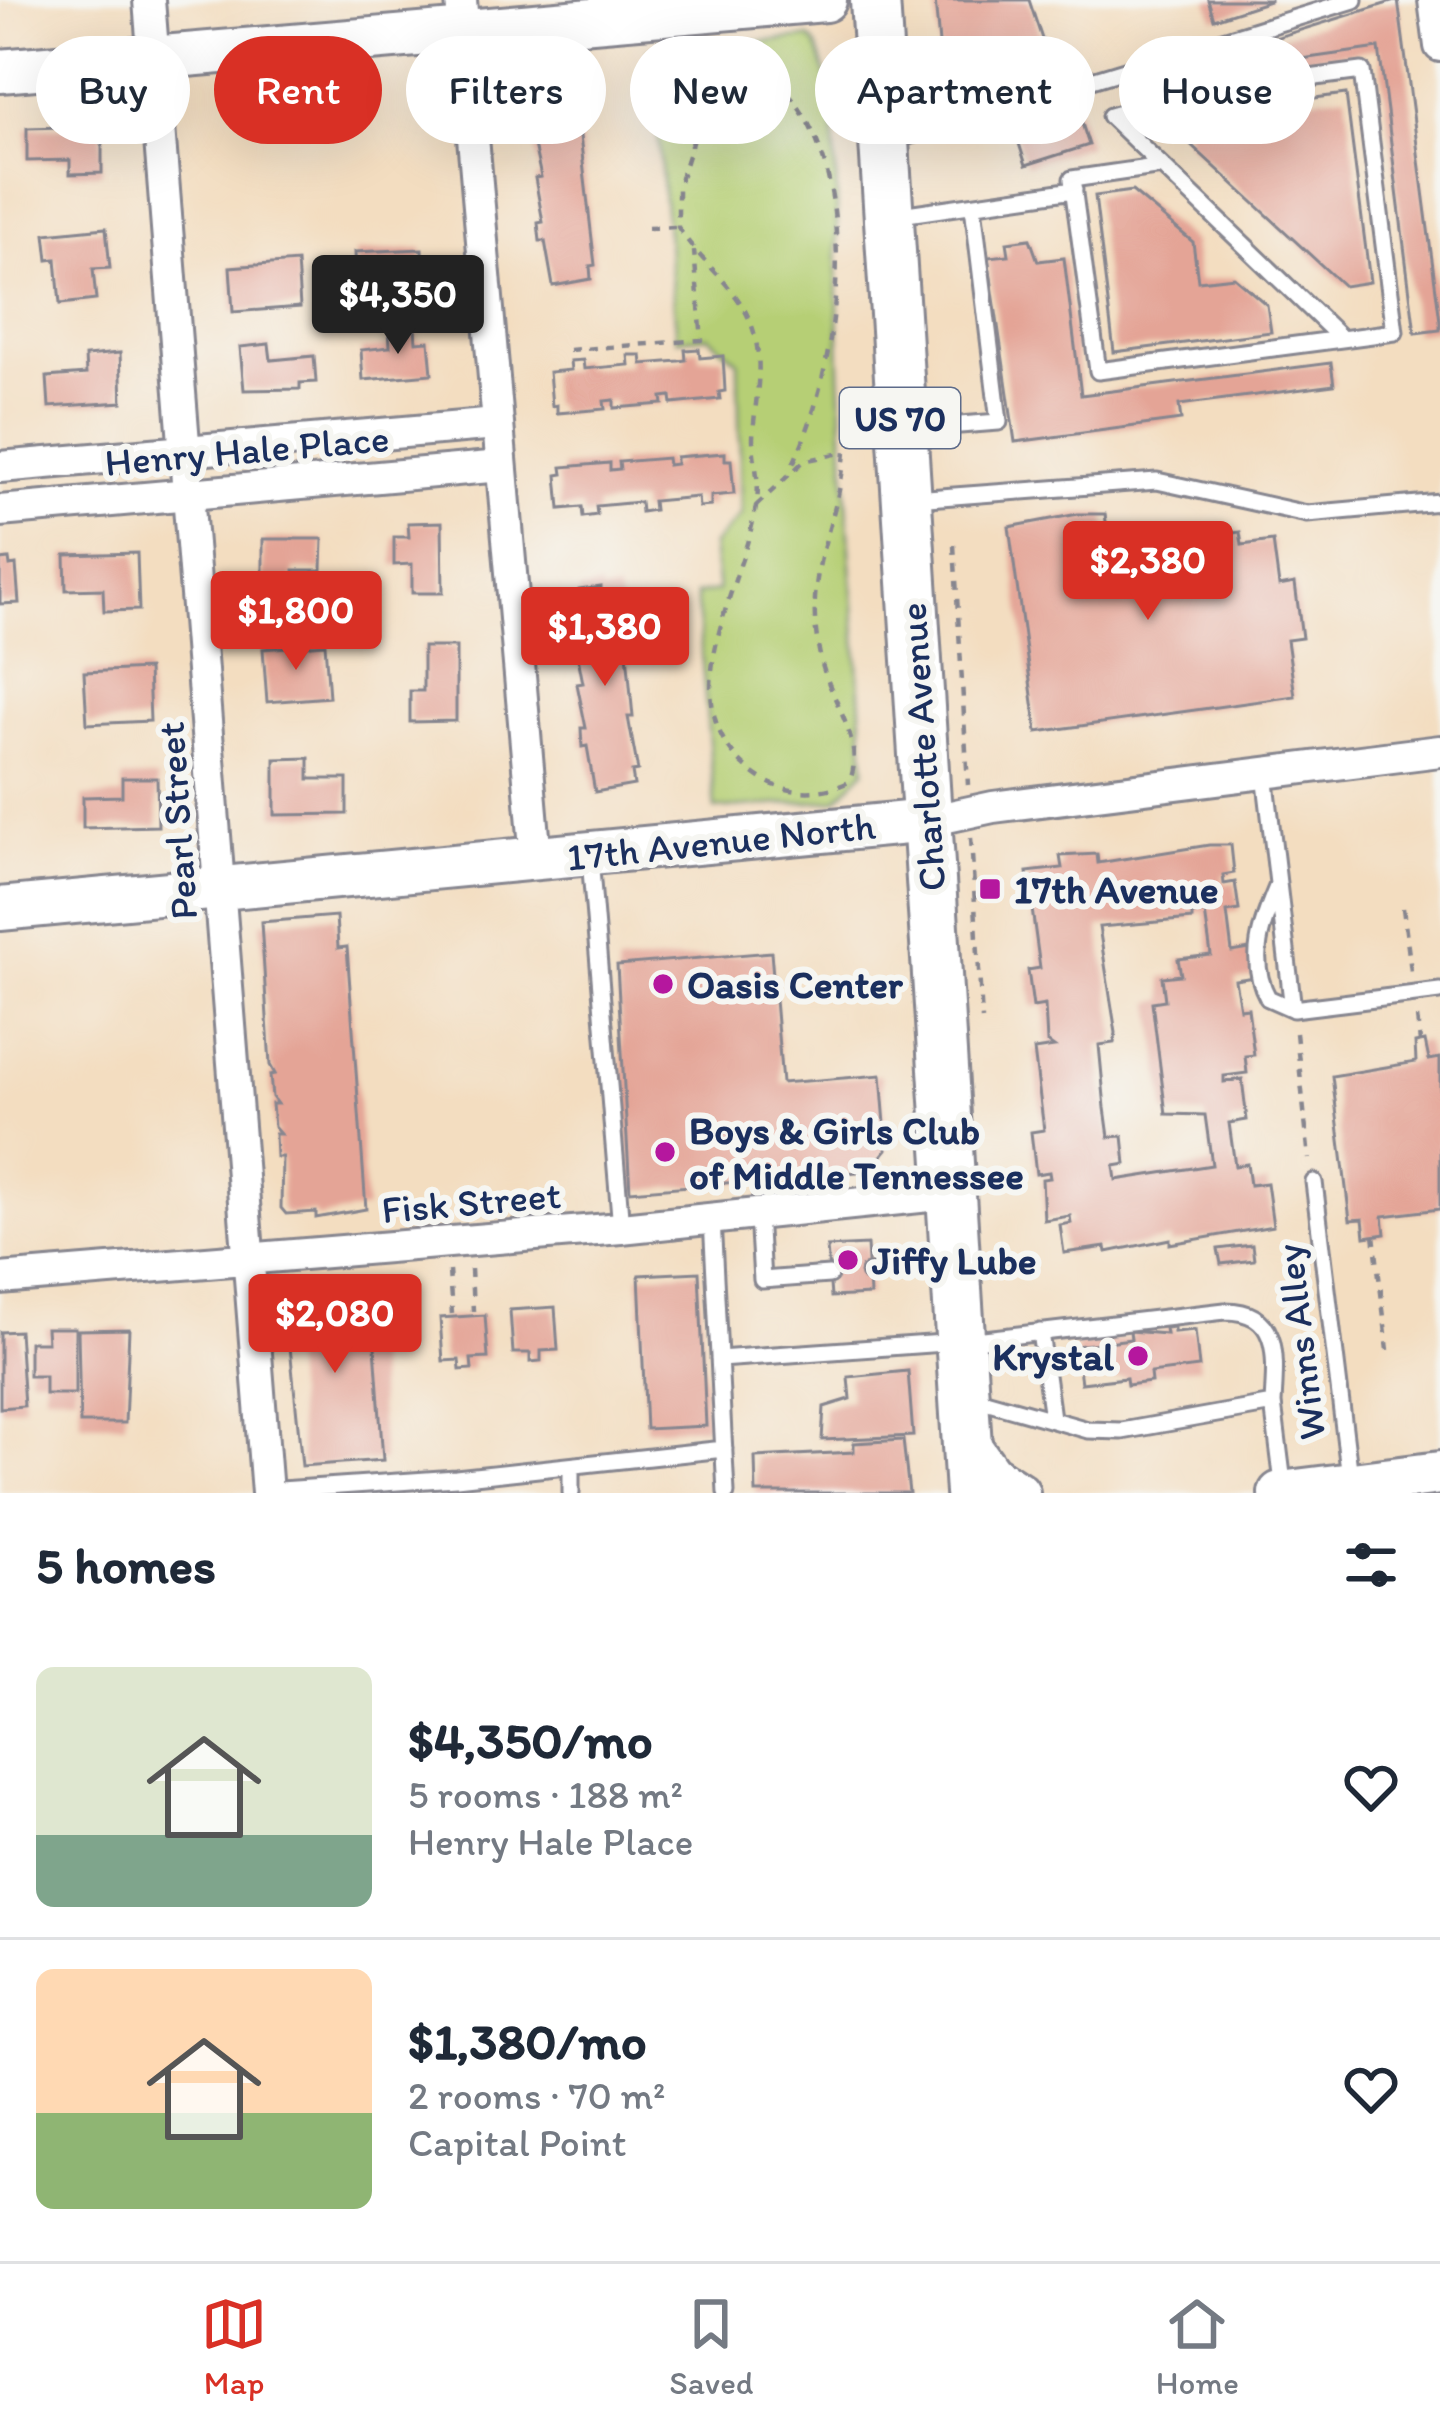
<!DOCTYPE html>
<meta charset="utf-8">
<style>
:root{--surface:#fff;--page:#f2f2f3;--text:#1f2937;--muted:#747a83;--line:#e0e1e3;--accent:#d93025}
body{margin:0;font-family:Itim,sans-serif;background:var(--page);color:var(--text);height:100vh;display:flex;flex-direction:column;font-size:45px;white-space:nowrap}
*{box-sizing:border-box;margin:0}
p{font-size:39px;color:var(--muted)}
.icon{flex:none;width:66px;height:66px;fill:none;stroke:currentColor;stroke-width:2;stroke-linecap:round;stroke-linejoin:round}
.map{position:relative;height:1493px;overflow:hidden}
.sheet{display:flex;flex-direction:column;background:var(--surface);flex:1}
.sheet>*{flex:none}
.banner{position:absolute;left:36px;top:36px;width:1368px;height:108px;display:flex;gap:24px}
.price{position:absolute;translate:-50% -102px;padding:0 27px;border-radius:12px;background:var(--accent);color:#fff;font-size:39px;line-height:78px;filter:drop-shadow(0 3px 6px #0008)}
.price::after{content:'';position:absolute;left:50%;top:72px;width:36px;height:27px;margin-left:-18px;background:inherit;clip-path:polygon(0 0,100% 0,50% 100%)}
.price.active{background:#222;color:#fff}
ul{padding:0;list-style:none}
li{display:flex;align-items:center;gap:36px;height:300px;padding:0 36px}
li+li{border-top:3px solid var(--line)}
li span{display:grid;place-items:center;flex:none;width:336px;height:240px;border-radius:18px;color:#555}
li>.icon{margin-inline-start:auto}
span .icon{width:144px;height:144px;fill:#fffc;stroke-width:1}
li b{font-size:51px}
h2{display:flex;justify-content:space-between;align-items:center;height:144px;padding:0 36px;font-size:51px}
.pill{padding:0 42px;border-radius:54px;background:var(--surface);box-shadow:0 12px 48px #0002;font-size:42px;line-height:108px}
.pill.active{background:var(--accent);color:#fff}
.tab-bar{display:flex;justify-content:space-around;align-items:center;height:168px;border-top:3px solid var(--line);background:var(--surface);font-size:33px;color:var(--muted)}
.tab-bar a{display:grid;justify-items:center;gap:6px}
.tab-bar .active{color:var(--accent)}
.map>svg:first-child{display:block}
.green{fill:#b6cf74;stroke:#687f69;stroke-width:3}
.building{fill:#e4a496;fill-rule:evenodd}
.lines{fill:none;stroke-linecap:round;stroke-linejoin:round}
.lane-casing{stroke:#87868f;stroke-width:21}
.street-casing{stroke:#87868f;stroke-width:36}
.secondary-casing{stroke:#87868f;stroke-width:48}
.primary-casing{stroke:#87868f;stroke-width:54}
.path{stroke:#87868f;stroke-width:4.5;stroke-dasharray:9 9;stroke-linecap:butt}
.lane{stroke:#fff;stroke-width:15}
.street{stroke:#fff;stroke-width:30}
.secondary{stroke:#fff;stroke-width:42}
.primary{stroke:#fff;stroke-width:48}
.poi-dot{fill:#b5179e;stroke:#f6f6f2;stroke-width:4.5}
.labels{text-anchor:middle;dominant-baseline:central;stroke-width:12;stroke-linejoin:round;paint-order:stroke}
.shield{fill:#f6f6f2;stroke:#5d6b8a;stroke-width:3}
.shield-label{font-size:36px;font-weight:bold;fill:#1b2f5e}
.street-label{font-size:39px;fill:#1b2f5e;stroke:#f6f6f2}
.poi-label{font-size:39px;font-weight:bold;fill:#1b2f5e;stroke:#f6f6f2;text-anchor:start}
</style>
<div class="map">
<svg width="1440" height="1493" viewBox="0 0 1440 1493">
<rect width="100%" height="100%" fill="#f6f6f2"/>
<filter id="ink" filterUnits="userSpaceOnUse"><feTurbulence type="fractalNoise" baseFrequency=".00833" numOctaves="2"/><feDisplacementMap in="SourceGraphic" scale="24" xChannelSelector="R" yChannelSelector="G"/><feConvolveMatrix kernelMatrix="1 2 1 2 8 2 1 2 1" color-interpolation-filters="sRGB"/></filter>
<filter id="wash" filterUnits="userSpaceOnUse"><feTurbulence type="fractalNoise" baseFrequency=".004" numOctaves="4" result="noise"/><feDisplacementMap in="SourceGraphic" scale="48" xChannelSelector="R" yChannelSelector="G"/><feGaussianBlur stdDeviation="2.7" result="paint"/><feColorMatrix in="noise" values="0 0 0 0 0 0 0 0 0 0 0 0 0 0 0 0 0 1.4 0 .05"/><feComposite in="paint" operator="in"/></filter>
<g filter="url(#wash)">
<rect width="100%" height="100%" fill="#f3ddc0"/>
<path class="green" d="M809,38c27,21 28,157 28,194 0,180 17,359 28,538l-29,30 -121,9 -19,-215 22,-3 -5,-46 28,-30 -3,-154 -30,-25 -31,3 -27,-289z"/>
<g id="blocks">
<path class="building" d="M935,0h94l15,45 -102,31z
M1208,0h62v1l-56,18z
M1398,0l42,321v9l-25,3 -36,-285 -155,22 -1,-16z
M559,82v5l15,-2 2,21h5l-3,13 17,146 -5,1 1,13 -38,7 -8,-45h-5l-2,-18 5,-1 -8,-44 6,-1 -10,-46h6l-1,-47z
M1346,94l24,188 -26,4 -156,-144 -4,-27z
M1075,102l14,43 -63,20 -14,-43z
M102,126v47l-32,1v-14l-43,1v-33z
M1132,191l61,51 5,39 36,-4 33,28 4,27 -157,20 -19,-156z
M106,228l4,40 -17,1 3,31 -36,4 -4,-45 -8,1 -3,-26z
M1030,239l8,22 26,-3 17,137 250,-32 3,22 -155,20 2,15 -166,22 -27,-185 21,-2 -2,-13z
M422,249l2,45 -67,3 -2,-45z
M297,262l3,45 -67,5 -3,-45z
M415,327l1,15 13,-1 3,33 -69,6 -2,-30 29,-3 -1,-18z
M269,344l2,16 43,-4 2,26 -16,1v6l-56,1 -4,-43z
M699,349l1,9 23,-2 2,35 -6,1 1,7 -48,5 -1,-8 -9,1 1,7 -49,4v-8l-10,1 1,8 -48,4v-8l-5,1 -3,-34 22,-2 -1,-9 13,-1 1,9 45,-4 -1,-10h13l1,9 37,-3 7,-1 -1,-10z
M120,353l2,49 -73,5 -2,-30 39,-3 -1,-18z
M725,453v7h6l3,34 -23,2v10l-12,1 -1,-10 -45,4 1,9 -13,2 -1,-10 -44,4 1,9 -14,2 -1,-10 -22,2 -3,-34 6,-1 -1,-7 48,-4v7l10,-1 -1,-7 48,-4 1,7 8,-1v-7z
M1078,514h27l5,37 130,-19 2,13 31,-4 6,45 16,-3 7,55 -15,2 8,56 -258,36 -28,-205z
M442,522l1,71h-31v-29l-18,1v-28h15l-1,-14z
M263,539h60l-1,31h-28v19l-31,-1z
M137,553l2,57 -35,1 -1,-22 -37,1 -1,-35z
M9,559l1,7 6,-1 3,38 -19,1v-44z
M601,587v5l16,-1 6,20 10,106h-5l10,54 -6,1 2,13 -39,7 -8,-46 -5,1 -1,-19h5l-9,-44 6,-1 -9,-46 5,-1v-46z
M325,644l4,53 -62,5 -4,-53z
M423,647h33v74l-46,1v-31h13z
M148,669l2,52 -63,3 -3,-52z
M309,758v21h38v35l-72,1v-56z
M122,778h35l1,48 -75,2v-31l39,-1z
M1209,845h22l3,28 -11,2 1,9 11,-2 4,28 -12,2 5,40 18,-3 4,28 -19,3 5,29 8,-1 6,47 -9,1 2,17 -23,3v6l18,-3 5,41 -18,3 6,43 12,-2 3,21 17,-2 6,43 -103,18v-5l-63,13 -1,-5 -42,6 -4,-28 11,-2 -1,-7 -26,4 -2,-41 8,-1 -1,-6 -13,2 -5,-42 13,-2 -10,-80 20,-3 -7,-5 -2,-37 -12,2 -5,-37 12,-2 -13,-96 35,-4 -2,-12 37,-2 1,9zM1205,912l6,43 -33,4 3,16 -19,2 3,23 -13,2 14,112 39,1 7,50 -96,15 -2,-14 12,-2 -3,-28 -14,1 -4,-29 -6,-63 15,-2 2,-10 -17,-106 93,-8v-5z
M336,916l2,32 9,-1 19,262 -50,9v-6l-30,2 -5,-6 1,-51h-6l-1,-23h5l-6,-7 -2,-23h5l-5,-7 -2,-22 5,-1 -5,-9 -9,-143z
M771,952l11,131 99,-8 6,74 -18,22 -239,20 -13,-226z
M1425,1041l4,19 11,-2v151l-57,7 2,18 -20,3 -2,-18 -13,1 -18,-144 84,-14 -1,-19z
M867,1245l3,50 -39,2 -4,-50z
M1252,1245l2,15 -33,4 -3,-15z
M699,1272l7,154 -60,3 -7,-154z
M339,1286v6l32,-2 12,170 -81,6 -14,-139 5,-6 -5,1 -2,-25z
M555,1307l3,43 -17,1v10l-11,1v-9h-17l-3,-43z
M485,1315l3,43 -17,1 1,10 -12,1 -1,-10 -16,1 -3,-43z
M1174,1327v5l21,-2 4,37 -49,6 1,9 -24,3 -1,-7 -45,5 -5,-37 55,-7 -1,-8 36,3 -1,-6z
M46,1328h29v66h-30v-18h-16v-34h18z
M129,1329l-4,94h-45l-2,-93z
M19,1331l5,75 -24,2v-76z
M908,1371l5,65 -91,4 2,-33 26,-8 -2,-22z
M903,1440l6,53h-153l-1,-36 99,-5v-9z"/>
</g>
</g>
<g filter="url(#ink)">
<use href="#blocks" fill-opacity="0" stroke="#87868f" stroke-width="3"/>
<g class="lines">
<g class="lane-casing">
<path id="lane" d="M892,141l462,-141
M1162,166l-52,-50 76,-22 176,-23 33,261 -297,39 -26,-192 90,-13 180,173
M893,216l181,-26
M908,429l91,-7 -26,-216
M914,499l243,-18 150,33 133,-12
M1265,774l28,235 147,-18
M590,858l31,370
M1277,887c-15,36 -30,73 -9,111l25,11
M1314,1182l36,296
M758,1214l4,66 67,-5
M712,1219l14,274
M869,1273l81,-7
M1040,1332l12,86
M719,1359l239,-17 267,-31c58,0 50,50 48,93l-151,27 -34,-1 -117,-33
M1273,1404l11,87
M571,1466v27
M266,1491l190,-13 268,-29"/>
</g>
<g class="street-casing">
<path id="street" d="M149,0l118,1493
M461,0l75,859
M1434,0l6,46
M0,467l497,-43
M0,511l501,-45
M928,821l65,-14 447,-56
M0,1279l621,-51 328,-34"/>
</g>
<g class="secondary-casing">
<path id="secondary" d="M0,71l825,-71
M0,909l928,-88
M965,1440l25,35 28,18
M1280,1493l160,-20"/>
</g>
<g class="primary-casing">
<path id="primary" d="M875,0l95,1493"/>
</g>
<path class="path" d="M674,52c28,6 49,-7 84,16 115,72 84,299 33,400
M674,55l27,59 -23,73v40c26,42 72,66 79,120 5,31 -3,60 -4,91 0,21 7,41 4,63 -12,86 -100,211 5,278 26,16 60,16 87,3 18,-37 -20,-85 -28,-122 -21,-90 17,-129 24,-208l-41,9 -48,45
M648,228l30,-1
M569,350l133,-10 -8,-89
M954,545l14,240
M971,838l11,182
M1403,908l8,63
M1417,1018l3,24
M1296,1033l13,126
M1374,1235l14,115
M471,1269l2,42
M449,1271l3,43"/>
<use href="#lane" class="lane"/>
<use href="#street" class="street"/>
<use href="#secondary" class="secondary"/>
<use href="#primary" class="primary"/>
</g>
</g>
<g class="poi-dot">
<rect x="978" y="877" width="24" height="24" rx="6"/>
<circle cx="663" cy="984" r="12"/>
<circle cx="665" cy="1152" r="12"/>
<circle cx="848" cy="1260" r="12"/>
<circle cx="1138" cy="1356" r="12"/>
</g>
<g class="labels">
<rect class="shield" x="840" y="388" width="120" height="60" rx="9"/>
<g class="shield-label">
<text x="900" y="418">US 70</text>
</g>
<g class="street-label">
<text transform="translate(247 450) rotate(-5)">Henry Hale Place</text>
<text transform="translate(922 747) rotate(-94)">Charlotte Avenue</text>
<text transform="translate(177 821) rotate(-94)">Pearl Street</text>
<text transform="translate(721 841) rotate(-6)">17th Avenue North</text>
<text transform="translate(471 1202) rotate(-5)">Fisk Street</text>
<text transform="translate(1300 1342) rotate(-97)">Winns Alley</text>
</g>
<g class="poi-label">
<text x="1014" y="889">17th Avenue</text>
<text x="687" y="984">Oasis Center</text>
<text x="689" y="1130">Boys &amp; Girls Club<tspan x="689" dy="45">of Middle Tennessee</tspan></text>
<text x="872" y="1260">Jiffy Lube</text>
<text x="1114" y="1356" text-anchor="end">Krystal</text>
</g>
</g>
</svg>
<b class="price active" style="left:398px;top:357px">$4,350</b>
<b class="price" style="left:1148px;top:623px">$2,380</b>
<b class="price" style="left:296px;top:673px">$1,800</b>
<b class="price" style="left:605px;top:689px">$1,380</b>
<b class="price" style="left:335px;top:1376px">$2,080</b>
<div class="banner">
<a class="pill">Buy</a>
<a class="pill active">Rent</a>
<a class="pill">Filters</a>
<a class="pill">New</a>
<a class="pill">Apartment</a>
<a class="pill">House</a>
</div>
</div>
<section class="sheet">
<h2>5 homes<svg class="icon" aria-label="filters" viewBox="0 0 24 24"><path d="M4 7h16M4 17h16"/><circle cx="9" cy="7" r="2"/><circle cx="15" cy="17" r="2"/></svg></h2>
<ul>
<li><span style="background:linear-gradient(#dfe7d0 70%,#7fa58c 0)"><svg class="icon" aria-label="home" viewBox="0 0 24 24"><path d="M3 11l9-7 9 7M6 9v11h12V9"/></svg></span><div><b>$4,350/mo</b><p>5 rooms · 188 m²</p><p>Henry Hale Place</p></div><svg class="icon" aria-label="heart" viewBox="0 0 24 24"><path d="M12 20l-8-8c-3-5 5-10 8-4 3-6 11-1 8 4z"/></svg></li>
<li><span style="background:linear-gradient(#ffd9b3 60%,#8fb573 0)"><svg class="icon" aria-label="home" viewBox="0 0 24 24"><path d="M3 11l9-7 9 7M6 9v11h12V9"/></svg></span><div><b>$1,380/mo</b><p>2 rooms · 70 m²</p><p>Capital Point</p></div><svg class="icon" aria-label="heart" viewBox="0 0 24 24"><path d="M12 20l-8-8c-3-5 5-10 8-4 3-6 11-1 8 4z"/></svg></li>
</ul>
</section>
<nav class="tab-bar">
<a class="active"><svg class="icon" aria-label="map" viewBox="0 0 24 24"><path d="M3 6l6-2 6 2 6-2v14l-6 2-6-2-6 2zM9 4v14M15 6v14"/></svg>Map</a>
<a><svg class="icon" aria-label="saved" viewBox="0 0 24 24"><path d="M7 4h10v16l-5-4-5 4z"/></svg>Saved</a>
<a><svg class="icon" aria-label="home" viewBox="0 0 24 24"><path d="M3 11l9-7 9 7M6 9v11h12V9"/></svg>Home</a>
</nav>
